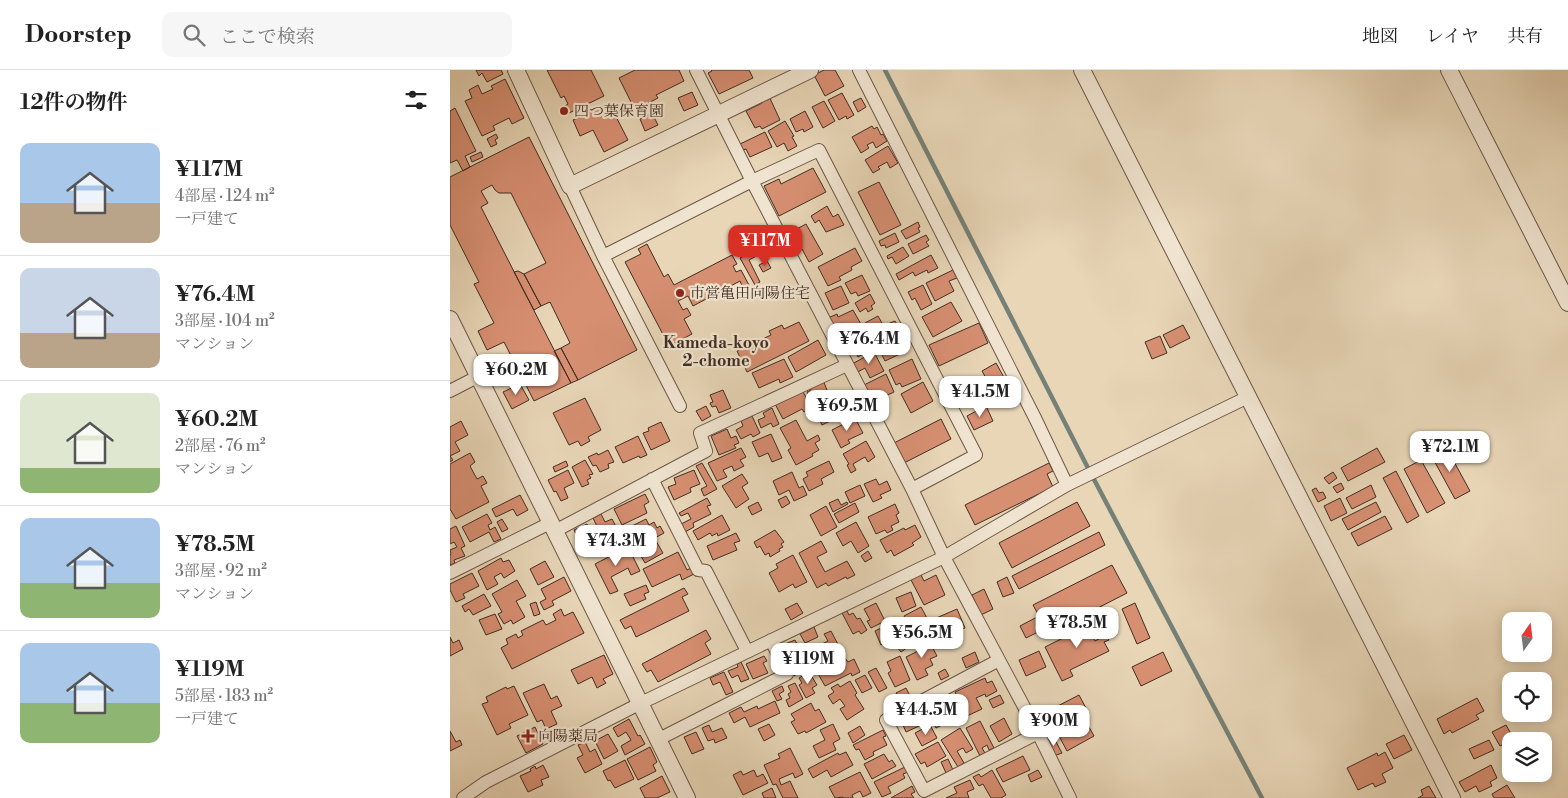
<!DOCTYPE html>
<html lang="ja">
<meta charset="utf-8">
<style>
:root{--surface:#fff;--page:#f6f6f6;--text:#222;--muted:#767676;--line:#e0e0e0;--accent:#d93025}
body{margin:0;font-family:"Libre Bodoni","Noto Serif JP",serif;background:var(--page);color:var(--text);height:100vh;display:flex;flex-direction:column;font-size:19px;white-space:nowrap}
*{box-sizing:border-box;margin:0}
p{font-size:16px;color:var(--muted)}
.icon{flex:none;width:28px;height:28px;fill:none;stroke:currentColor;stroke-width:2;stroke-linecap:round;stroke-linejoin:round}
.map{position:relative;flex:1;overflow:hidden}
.details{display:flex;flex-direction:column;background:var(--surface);width:450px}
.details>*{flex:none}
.needle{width:32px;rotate:14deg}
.controls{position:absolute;left:1052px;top:542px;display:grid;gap:10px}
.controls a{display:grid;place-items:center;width:50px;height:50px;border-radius:10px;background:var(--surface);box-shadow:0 2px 12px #0003;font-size:25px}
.price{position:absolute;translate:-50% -42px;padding:0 11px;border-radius:10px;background:#fff;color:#222;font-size:16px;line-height:32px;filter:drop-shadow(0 1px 2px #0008)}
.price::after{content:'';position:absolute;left:50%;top:30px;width:15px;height:11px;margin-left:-8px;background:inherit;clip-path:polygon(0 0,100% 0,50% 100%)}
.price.current{background:var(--accent);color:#fff}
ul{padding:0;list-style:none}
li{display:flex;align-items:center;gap:15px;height:125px;padding:0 20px}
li+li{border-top:1px solid var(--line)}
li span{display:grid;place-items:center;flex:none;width:140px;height:100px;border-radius:10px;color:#555}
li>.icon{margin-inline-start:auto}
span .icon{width:60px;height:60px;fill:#fffc;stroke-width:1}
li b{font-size:21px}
h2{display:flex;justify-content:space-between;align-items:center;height:60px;padding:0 20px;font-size:21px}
header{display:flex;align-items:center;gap:30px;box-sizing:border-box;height:70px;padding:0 25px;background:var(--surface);border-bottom:1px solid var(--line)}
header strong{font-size:24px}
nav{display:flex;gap:28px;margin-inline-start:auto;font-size:18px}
.search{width:350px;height:45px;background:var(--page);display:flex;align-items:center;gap:12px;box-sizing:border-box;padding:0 18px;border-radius:10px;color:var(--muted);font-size:19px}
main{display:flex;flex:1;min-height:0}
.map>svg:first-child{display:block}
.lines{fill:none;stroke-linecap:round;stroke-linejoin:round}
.stream{stroke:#758177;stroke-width:4.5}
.building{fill:#d78f72;stroke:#422d22}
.minor-casing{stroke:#6c5747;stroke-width:14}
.tertiary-casing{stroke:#6c5747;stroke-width:18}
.minor{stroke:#f0e4d0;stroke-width:12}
.tertiary{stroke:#f0e4d0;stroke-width:16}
.poi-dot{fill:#8f2418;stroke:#f0e4d0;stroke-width:2}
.labels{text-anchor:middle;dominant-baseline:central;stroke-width:4.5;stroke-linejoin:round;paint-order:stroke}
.poi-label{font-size:15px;fill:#422d22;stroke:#f0e4d0;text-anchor:start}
.neighbourhood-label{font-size:16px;font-weight:bold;fill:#422d22;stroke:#f0e4d0}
</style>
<header>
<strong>Doorstep</strong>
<div class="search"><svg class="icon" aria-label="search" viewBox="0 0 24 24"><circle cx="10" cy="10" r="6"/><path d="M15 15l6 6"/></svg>ここで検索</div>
<nav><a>地図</a><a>レイヤ</a><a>共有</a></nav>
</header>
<main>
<section class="details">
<h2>12件の物件<svg class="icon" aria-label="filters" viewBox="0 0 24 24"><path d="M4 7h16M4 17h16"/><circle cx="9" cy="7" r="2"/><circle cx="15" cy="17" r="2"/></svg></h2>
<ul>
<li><span style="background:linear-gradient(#a9c7e8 60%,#b9a48a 0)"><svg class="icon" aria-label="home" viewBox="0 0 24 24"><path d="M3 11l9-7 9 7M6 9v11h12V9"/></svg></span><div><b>¥117M</b><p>4部屋 · 124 m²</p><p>一戸建て</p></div></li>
<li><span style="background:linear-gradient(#c9d6e8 65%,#b9a48a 0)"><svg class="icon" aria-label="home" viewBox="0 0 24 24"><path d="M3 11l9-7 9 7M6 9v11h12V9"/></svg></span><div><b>¥76.4M</b><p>3部屋 · 104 m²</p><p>マンション</p></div></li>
<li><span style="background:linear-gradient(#dfe7d0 75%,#8fb573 0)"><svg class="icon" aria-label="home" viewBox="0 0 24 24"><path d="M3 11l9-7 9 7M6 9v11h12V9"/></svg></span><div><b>¥60.2M</b><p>2部屋 · 76 m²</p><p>マンション</p></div></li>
<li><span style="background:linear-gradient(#a9c7e8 65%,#8fb573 0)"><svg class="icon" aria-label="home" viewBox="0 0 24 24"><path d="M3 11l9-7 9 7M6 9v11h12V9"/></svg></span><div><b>¥78.5M</b><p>3部屋 · 92 m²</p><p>マンション</p></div></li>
<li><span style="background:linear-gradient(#a9c7e8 60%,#8fb573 0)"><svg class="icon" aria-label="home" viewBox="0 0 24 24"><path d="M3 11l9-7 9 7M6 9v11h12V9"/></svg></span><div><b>¥119M</b><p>5部屋 · 183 m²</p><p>一戸建て</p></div></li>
</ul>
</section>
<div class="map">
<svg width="1118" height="728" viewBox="0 0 1118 728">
<rect width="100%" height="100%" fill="#e8d6b7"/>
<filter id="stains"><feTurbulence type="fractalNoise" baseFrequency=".004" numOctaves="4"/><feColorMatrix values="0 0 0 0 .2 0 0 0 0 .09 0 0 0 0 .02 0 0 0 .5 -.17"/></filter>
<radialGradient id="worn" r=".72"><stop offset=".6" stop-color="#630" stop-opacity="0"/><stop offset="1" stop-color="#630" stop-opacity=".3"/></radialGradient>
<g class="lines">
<path class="stream" d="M435,0l203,398 174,330"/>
</g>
<path class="building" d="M26,0h25l2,4 -16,8 -5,-9 -3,3z
M97,0h44l13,26 -39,19 -3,-7 6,-4 -4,-8 -3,2z
M185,0h44l5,11 -28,14 2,3 -23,12 -16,-32z
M261,0h38l4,8 -34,16 -11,-21 4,-2z
M374,0h11l9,16 -19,10 -11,-21z
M55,9l19,39 -12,6 -3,-6 -16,8 2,4 -13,6 -17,-35 7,-3 -3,-8 9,-5 4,9 11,-5 -2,-3z
M242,22l6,13 -14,6 -6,-13z
M392,23l12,22 -7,4 -1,-3 -7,4 -11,-20z
M318,24l12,26 -18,9 -2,-3 -5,2 -9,-17 16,-8 -3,-5z
M411,28l5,9 -8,5 -5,-10z
M374,31l11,20 -12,7 -11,-21z
M159,33l19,37 -24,12 -11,-22 -13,6 -7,-16z
M5,38l21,43 -11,5 5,11 -7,4 -6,-11 -7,3v-52z
M355,41l8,16 -9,5 -1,-3 -7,3 -6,-13z
M202,43l6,12 -13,6 -5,-12z
M335,51l9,15 -2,1 5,9 -9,5 -4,-8 -7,4 -9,-16z
M422,56l2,3 3,-2 4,8 2,-1 4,7 -11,7 -3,-6 -6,3 2,3 -8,5 -9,-16z
M315,62l7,15 -22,10 -4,-8 -3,1 -3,-6z
M46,64l2,4 -3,2 2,4 -6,3 -4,-8z
M79,67l108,213 -59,30 -17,-32 9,-5 -20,-41 -9,4 -17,-32 22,-11 -35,-70h-12l-4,-3 -3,-5 -11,6 7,12 -7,4 90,176 -37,18 -30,-59 -17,8 -9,-19 16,-8 -20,-39 5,-2 -29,-57v-48z
M438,76l10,17 -8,5 -3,-6 -9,5 2,2 -7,4 -8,-13z
M31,82l2,5 -11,5 -2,-5z
M363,98l13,24 -47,24 -15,-30 15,-7 2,5z
M429,112l22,43 -21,10 -22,-43z
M377,136l6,11 5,-3 6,11 -18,7 -7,-12 -4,3 -4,-7z
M468,152l2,5 -2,1 2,4 -14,7 -5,-8z
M356,154l17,30 -14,8 -7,-13 -3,2 -3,-6 3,-2 -6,-12z
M445,163l4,9 -13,6 -1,-3 -4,1 -2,-5z
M476,165l3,5 -3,2 3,4 -16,8 -5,-10z
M197,174l17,33 4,-3 6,11 58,-30 5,9 -4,2 3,6 5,-2 9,17 -6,3 -4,-9 -47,25 -5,-10 -10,5 5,9 4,-2 4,7 -7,4 8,15 -23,12 -44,-84 16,-8 -3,-5z
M453,177l6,9 -13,8 -4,-7 -4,2 -1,-3z
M309,178l3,5 -13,7 11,22 -5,3 -15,-27z
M405,178l7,13 -11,6 1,3 -13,7 2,3 -13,6 -10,-19z
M481,185l7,13 -10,5 -1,-3 -12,6 -2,-4 -14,8 -3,-6z
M317,191l4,7 -8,4 -4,-7z
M503,200l4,8 -8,3 5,10 -19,10 -9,-18z
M68,201l6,3 17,32 -7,4 -20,-38z
M412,205l8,16 -12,5 -2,-4 -5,2 -6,-11z
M473,215l9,19 -11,6 -6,-12 -3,2 -4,-8z
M391,216l8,17 -16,7 -8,-17z
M420,224l5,9 -4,3 2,3 -5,3 -2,-4 -6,4 -5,-9z
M501,232l11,19 -29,16 -11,-20z
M403,240l9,16 -15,7 -5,-10 -10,4 -4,-9 9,-4 1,3z
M428,246l9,16 -13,7 -9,-16z
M445,251l5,9 -10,5 -5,-10z
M349,252l10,19 -62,31 -10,-21 34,-16 -2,-4 13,-6 2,4z
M529,253l9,20 -49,23 -10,-21z
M733,255l7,13 -20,10 -7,-13z
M414,259l10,19 -16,9 -6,-11 -9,4 -4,-9z
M446,266l8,16 -19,9 -8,-16z
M710,266l7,17 -15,6 -7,-17z
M368,270l8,15 -30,17 -8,-15z
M111,278l17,32 -7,3 -17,-32z
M424,282l10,19 -14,7 -5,-10 -9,5 -4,-9z
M334,289l9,18 -13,6 -1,-4 -20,9 -7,-15z
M462,289l9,20 -19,8 -2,-4 -4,2 -7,-15z
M546,293l15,27 -14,8 -15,-27z
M436,304l8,18 -17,8 -5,-10 -5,2 -3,-7z
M373,310l4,10 -8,3 4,9 -9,4 -7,-14 4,-2 -1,-4z
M473,312l10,19 -22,12 -10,-19z
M70,314l9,16 -17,9 -9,-17z
M273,320l8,18 -12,5 -3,-7 -4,1 -2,-4 3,-1 -3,-7z
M352,320l10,18 -8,4 -2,-3 -19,10 -8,-15z
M135,328l16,32 -13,7 2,4 -9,5 -3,-5 -9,4 -16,-32z
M383,331l6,11 -9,4 2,4 -10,5 -7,-15z
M256,336l5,10 -9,5 -6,-10z
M536,336l7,15 -19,9 -7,-14z
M322,338l7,16 -6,3 -2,-4 -10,5 -3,-8 7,-3 -2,-4z
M302,346l8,17 -7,4 -2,-3 -10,5 -5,-9 7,-4 -2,-5z
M405,348l8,15 -15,7 2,3 -9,5 -9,-18z
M491,349l10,20 -47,24 -10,-20z
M346,350l11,21 11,-6 2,5 -5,3 4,7 -7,4 1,2 -17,9 -8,-15 3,-2 -11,-20z
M11,351l7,14 -13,7 5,9 -10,5 3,4 -3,2v-35z
M211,352l9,19 -19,9 -8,-17 6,-2 -1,-3z
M277,359l4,9 5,-2 3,7 -5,2 2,3 -17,7 -8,-19z
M321,364l11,24 -10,4 -4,-9 -9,4 -7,-15z
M188,366l9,19 -7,3 -1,-2 -16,7 -8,-16z
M416,371l9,16 -7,5 -3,-5 -12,7 3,6 -5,3 -4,-8 2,-1 -6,-10z
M996,377l24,44 -15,8 -24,-44z
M291,378l5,9 -6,3 4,6 -10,5 -2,-5 -9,4 4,7 -10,4 -9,-18z
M927,378l8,14 -37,19 -7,-13z
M158,380l6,12 -6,2 1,4 -9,4 -4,-7 -3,1 -5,-9 9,-4 1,2z
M20,383l5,9 -5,4 7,13 6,-3 4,7 -6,3 8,16 -33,17 -6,-10v-45z
M135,390l8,14 -4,1 2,3 -4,2 2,4 -7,3 -10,-20z
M971,390l24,43 -18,10 -23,-44z
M116,391l2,5 -13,6 -2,-5z
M379,391l5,11 -13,7 2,5 -14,7 -6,-12 5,-3 -2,-4z
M252,393l15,26 -13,7 -3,-7 6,-3 -11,-20z
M599,393l4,8 -6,3 6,13 -78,38 -10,-20z
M118,400l6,13 -10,5 4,10 -7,3 -5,-10 -2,1 -6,-12z
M244,400l6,14 -10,4 1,4 -17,8 -6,-13 8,-3 -2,-6z
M946,401l23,45 -12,7 -24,-45z
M342,402l7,16 4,-2 4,9 -13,6 -5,-11 -10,5 -6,-14z
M883,402l4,6 -8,6 -5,-6z
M292,404l6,9 -6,4 7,12 -13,9 -14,-22z
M426,409l3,6 8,-4 4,9 -11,5 2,3 -9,4 -9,-18z
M891,413l3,6 -7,4 -4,-6z
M410,415l5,11 -15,7 -5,-11z
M921,415l5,12 -24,12 -6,-11z
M866,418l3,5 4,-1 3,6 -8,4 -6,-12z
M195,424l4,8 -5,3 3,8 -25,12 -8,-16z
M70,425l8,15 -11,6 -4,-7 -17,8 -4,-8z
M336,426l4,7 -8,5 -4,-8z
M257,428l4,7 -4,1 4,8 -18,9 1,4 -9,5 -4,-8 10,-5 -3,-6 -7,3 -2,-3z
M890,428l7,15 -16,8 -7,-15z
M388,429l3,6 6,-3 1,2 -15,8 -4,-9z
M308,432l4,8 -10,5 -4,-8z
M627,432l13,24 -78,42 -13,-25z
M926,432l5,10 -33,18 -6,-11z
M405,433l4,9 -20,11 -5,-9z
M445,434l4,9 -3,2 3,7 -8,4 2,4 -6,3 -2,-3 -9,4 -8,-17z
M376,436l11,21 -16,9 -11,-21z
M37,444l5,9 -4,2 2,5 5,-3 6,12 -7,3 -5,-10 -19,10 -8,-15z
M151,444l4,8 7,-3 10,19 -16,7 -13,-27z
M272,445l8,15 -12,6 -1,-3 -5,3 -2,-3 -12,7 -5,-9z
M935,446l7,13 -34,17 -7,-13z
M52,449l6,10 -6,3 -5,-10z
M196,449l3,6 5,-3 3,6 3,-2 4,7 -13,7 -2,-4 -17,9 -8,-15z
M406,452l13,24 -11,7 -7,-12 -8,5 -7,-13z
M137,454l3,7 -3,1 2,5 7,-4 7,15 -16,8 -13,-26z
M465,455l6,12 -9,6 2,2 -20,11 -3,-6 -4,3 -7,-13 24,-12 1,2z
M6,456l9,20 -4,2 4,8 -11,4 1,3 -5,2v-10l1,-1 -1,-4 7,-3 -3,-5 -4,2v-15z
M325,460l9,12 -3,2 2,3 -4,2 1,2 -10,6 -1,-4 -4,2 -5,-9 -3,2 -3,-6z
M649,462l6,13 -86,44 -7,-13z
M286,463l4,8 -6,2 3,7 -24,10 -6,-14z
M206,471l7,12 -18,10 -7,-12z
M371,471l6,11 -10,5 8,15 22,-11 8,14 -8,4 -1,-2 -18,9 -2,-3 -9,5 -18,-35z
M178,477l12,24 -9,4 -3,-7 -17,9 7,14 -8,3 -15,-30z
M418,481l4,7 -7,4 -4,-6z
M228,482l9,18 4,-2 3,6 -12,6 -2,-6 -28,13 -9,-18z
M343,485l14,27 -12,6 -2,-4 -14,8 -10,-19 9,-5 -2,-4z
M51,488l2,4 6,-2 6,11 -11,7 -3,-5 -7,4 4,7 -11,6 -9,-19z
M95,491l9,16 -16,8 -8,-16z
M662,495l15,28 -78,40 -3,-5 -20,10 -6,-12 19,-10 -6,-11z
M22,503l7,13 -16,8 2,4 -9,4 -6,-12v-6z
M470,503l4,8 12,-6 9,20 -21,10 -14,-27z
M114,507l7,14 -19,10 2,4 -10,5 -4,-8 6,-3 -5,-10z
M557,507l7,16 -11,4 -6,-15z
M67,510l9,16 -10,5 9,16 -12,7 -2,-4 -7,4 -6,-10 4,-2 -10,-18z
M196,515l3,7 -5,2 2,5 -16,7 -6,-12z
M234,518l4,6 -6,3 7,14 -53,26 -5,-11 -6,3 -5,-9z
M534,519l9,20 -12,6 -9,-20z
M461,522l5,14 -14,6 -6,-14z
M34,524l7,12 -18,9 -4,-6 -4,3 -3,-6z
M86,532l4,12 -6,2 -4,-12z
M347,533l6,10 -12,7 -6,-11z
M426,533l9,18 -14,7 -4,-7 3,-1 -6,-11z
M685,533l15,35 -13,6 -15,-35z
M471,537l7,13 -7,4 3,6 -14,8 -4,-8 4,-2 -6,-12z
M111,539l3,7 9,-4 11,21 -72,36 -11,-21 7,-4 -2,-5 10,-5 2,4 5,-3 -2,-4 22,-11 3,5 10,-5 -3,-6z
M507,539l8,19 -6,2 2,3 -5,2 2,4 -21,9 -4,-11 7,-3 -6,-15z
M397,541l2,4 4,-2 4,6 3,-1 7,12 -6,4 -2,-3 -6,3 -11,-21z
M45,544l7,15 -16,6 -7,-15z
M653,548l4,8 -16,8 4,7 11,-6 3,5 -5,2 5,9 -39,19 3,6 -11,5 -17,-34z
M442,553l8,16 -7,3 -1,-3 -11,6 -6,-14z
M364,557l4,10 -13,6 -5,-9z
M256,560l5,9 -6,4 6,11 -53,28 -7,-12 -4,2 -5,-8z
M381,561l12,23 -28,14 -4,-8 3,-2 -4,-8 18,-9 -4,-7z
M0,567l3,6 6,-3 4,9 -13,7z
M456,569l5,6 -10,7 -5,-6z
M478,569l9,17 -7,3 3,6 -8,4 3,6 -11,5 -11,-23 14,-7 -3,-5z
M345,570l8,16 -9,4 -2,-4 -5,3 -4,-10 4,-2 -2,-3z
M589,581l7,16 -20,9 -7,-16z
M525,582l4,10 -13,6 -4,-10z
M713,582l9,19 -31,15 -9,-19z
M154,585l9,19 -10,5 3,4 -9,5 -5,-11 -14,7 -7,-14z
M314,586l3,5 -4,2 5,10 -15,6 -7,-15z
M450,586l10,24 -15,7 -7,-14 3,-2 -4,-9z
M395,588l3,4 6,-3 6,13 -8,4 -1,-3 -26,13 -8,-14z
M291,592l8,17 -8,3 -3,-7 -6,3 -4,-7 10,-4 -1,-3z
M350,594l3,6 -9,6 -4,-7z
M426,598l11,20 -8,4 -11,-20z
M495,599l4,7 -8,4 -3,-7z
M274,602l9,20 -7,3 -6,-13 -7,3 -3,-7z
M359,602l8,13 -5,3 3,5 -9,5 -7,-13 3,-2 -3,-5z
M415,605l7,13 -10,5 -7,-13z
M535,608l2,5 5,-2 5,10 -11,6 -1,-3 -9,4 6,11 -15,7 -12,-24z
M400,611l7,12 -2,2 9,14 -17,11 -7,-11 5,-3 -5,-7 -7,5 -5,-8 6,-4 -3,-4 7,-4 2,3z
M345,613l8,16 -14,8 -3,-7 4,-2 -2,-4 3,-2 -3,-6z
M94,614l7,15 6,-3 5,10 -11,5 6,13 -11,5 -4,-9 -5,2 -14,-29z
M64,616l14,29 -19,9 2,4 -14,7 -15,-31 6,-2 -2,-5 20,-10 1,2z
M332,616l2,5 -5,3 3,5 -5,2 -5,-10z
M456,618l4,8 -10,5 -4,-8z
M550,625l4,8 -11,5 -4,-8z
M629,625l8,15 -26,14 -9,-15z
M1027,628l7,13 -8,4 3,4 -27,14 -2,-3 -6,4 -7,-15z
M502,629l7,16 -7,3 -2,-5 -8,3 4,7 -10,5 -10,-22 4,-2 1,4z
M325,631l5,12 -30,14 -5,-10 -11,6 -5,-10 12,-6 3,5 13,-6 1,3z
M361,633l4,8 4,-2 7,13 -20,11 -1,-2 -7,3 -7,-12 4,-2 -4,-6z
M473,641l5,11 -22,10 -3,-7 9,-4 -2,-5z
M554,648l8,16 -13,8 -9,-16z
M634,648l10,18 -27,15 -8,-15 15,-9 -1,-3z
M179,649l9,17 2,-1 5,9 -20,11 -4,-9 10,-6 -5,-8 -8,5 -5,-9z
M530,651l14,27 -5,2 -2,-5 -5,3 3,5 -5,3 -14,-28z
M319,654l6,11 -11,6 -6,-12z
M383,654l7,15 -7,4 3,7 -17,8 -6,-12 12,-6 -5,-10z
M259,655l3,7 10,-4 5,10 -12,5 -1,-4 -6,2 -6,-13z
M480,655l7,13 -15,8 -7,-13z
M1056,655l8,14 -14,7 -8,-14z
M410,656l5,9 -12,8 -5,-10z
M85,657l8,17 -17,9 -9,-17z
M510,658l13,21 -7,4 -3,-5 -6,3 7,12 -6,4 -17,-27z
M433,660l3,6 -3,1 4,8 -14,7 1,3 -9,5 -6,-11 -3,1 -3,-5z
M0,661l6,11 4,-2 2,5 -12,6z
M246,662l8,17 -12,5 -8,-17z
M158,664l10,17 -14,8 -9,-18z
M954,665l8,15 -18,9 -8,-15z
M604,668l8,15 -8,3 -7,-15z
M1039,670l5,10 -20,9 -5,-10z
M135,672l5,10 5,-3 7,15 -17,9 -8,-15 6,-3 -5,-10z
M488,672l8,14 -19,11 -2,-5 -4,2 -6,-10z
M200,677l7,15 -4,3 3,6 -18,9 -11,-21z
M340,678l13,26 -8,4 -2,-5 -14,6 2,6 9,-4 8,17h-15l-7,-14 -3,1 -9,-20 16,-7 -2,-4z
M396,682l7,13 -22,12 -4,-7 -14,8 -5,-9 30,-16 1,2z
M935,682l8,16 -11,6 4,8 -11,5 -2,-4 -15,7 -11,-22 30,-15 1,3z
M434,684l5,8 3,-2 4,6 -24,13 -8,-15z
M573,686l7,14 -27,12 -7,-13z
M498,689l5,11 -7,3 -5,-11z
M175,690l9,19 -19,9 -5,-8 -2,1 -5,-10z
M93,695l6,12 -8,3 2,5 -15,7 -8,-16 11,-5 -1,-2 5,-3 1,3z
M1041,695l6,13 -7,4 2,4 -13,6 -3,-6 -11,6 -6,-10z
M455,697l3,5 -5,2 2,4 -17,9 3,6 -9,4 -8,-15z
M304,700l3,7 6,-3 5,9 -25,12 -10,-20 8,-4 2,4z
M542,700l14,25 -5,3h-10l-8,-14 -4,2 -6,-9 6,-3 2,3z
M588,700l4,7 -11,5 -3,-7z
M410,702l11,21 -8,4 -3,-6 -8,4 1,3h-10v-1l-8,1 -6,-11z
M212,706l8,16 -13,6h-12l-5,-10z
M520,710l4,9 -7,3 2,6h-23l11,-5 -3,-6z
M1057,715l8,13h-21l-2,-4z
M462,716l3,6 -4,2 3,4h-23z
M979,716l7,12h-18l5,-3 -2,-5z
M322,718l4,10h-12l-2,-5z"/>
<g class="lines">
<g class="minor-casing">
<path id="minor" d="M246,0l56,111 160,308 32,68 94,176 32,65
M409,0l177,350 31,65
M120,116l33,70 149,-75 67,-31 157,305 -64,34
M153,186l77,150
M0,321l29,-15
M202,409l46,91 8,1 41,80
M105,461l151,-80 -6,-18 147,-68
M0,503l100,-50
M549,590l-113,60 38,71 114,-58
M209,669l128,-65 -16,-34
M13,728l23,-16 155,-79 303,-146 123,-72 181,-88"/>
</g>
<g class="tertiary-casing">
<path id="tertiary" d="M66,0l54,116 240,-116
M632,0l370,728
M999,0l119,233
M0,249l237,479"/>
</g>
<use href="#minor" class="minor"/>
<use href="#tertiary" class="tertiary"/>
</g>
<g class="poi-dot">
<circle cx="114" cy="41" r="5"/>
<circle cx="230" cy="223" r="5"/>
<path d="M75.5 658.5h5v5h5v5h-5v5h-5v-5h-5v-5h5z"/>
</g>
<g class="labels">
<g class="poi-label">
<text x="124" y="41">四つ葉保育園</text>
<text x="240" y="223">市営亀田向陽住宅</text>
<text x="88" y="666">向陽薬局</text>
</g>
<g class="neighbourhood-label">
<text x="266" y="273">Kameda-koyo<tspan x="266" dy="18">2-chome</tspan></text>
</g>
</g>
<rect width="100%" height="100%" filter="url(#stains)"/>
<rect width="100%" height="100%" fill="url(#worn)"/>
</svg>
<div class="controls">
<a><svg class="needle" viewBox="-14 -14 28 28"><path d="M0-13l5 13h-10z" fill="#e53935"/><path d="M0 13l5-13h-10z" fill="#767676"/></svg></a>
<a><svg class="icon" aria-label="locate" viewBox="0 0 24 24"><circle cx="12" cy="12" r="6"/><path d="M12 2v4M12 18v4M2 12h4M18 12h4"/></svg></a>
<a><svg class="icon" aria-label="layers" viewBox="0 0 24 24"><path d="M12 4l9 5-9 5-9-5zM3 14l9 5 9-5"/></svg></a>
</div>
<b class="price current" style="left:315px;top:197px">¥117M</b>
<b class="price" style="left:419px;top:295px">¥76.4M</b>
<b class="price" style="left:66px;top:326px">¥60.2M</b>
<b class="price" style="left:530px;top:348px">¥41.5M</b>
<b class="price" style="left:397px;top:362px">¥69.5M</b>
<b class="price" style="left:1000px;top:403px">¥72.1M</b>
<b class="price" style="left:166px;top:497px">¥74.3M</b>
<b class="price" style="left:627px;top:579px">¥78.5M</b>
<b class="price" style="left:472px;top:589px">¥56.5M</b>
<b class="price" style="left:358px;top:615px">¥119M</b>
<b class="price" style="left:476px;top:666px">¥44.5M</b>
<b class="price" style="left:604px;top:677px">¥90M</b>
</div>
</main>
